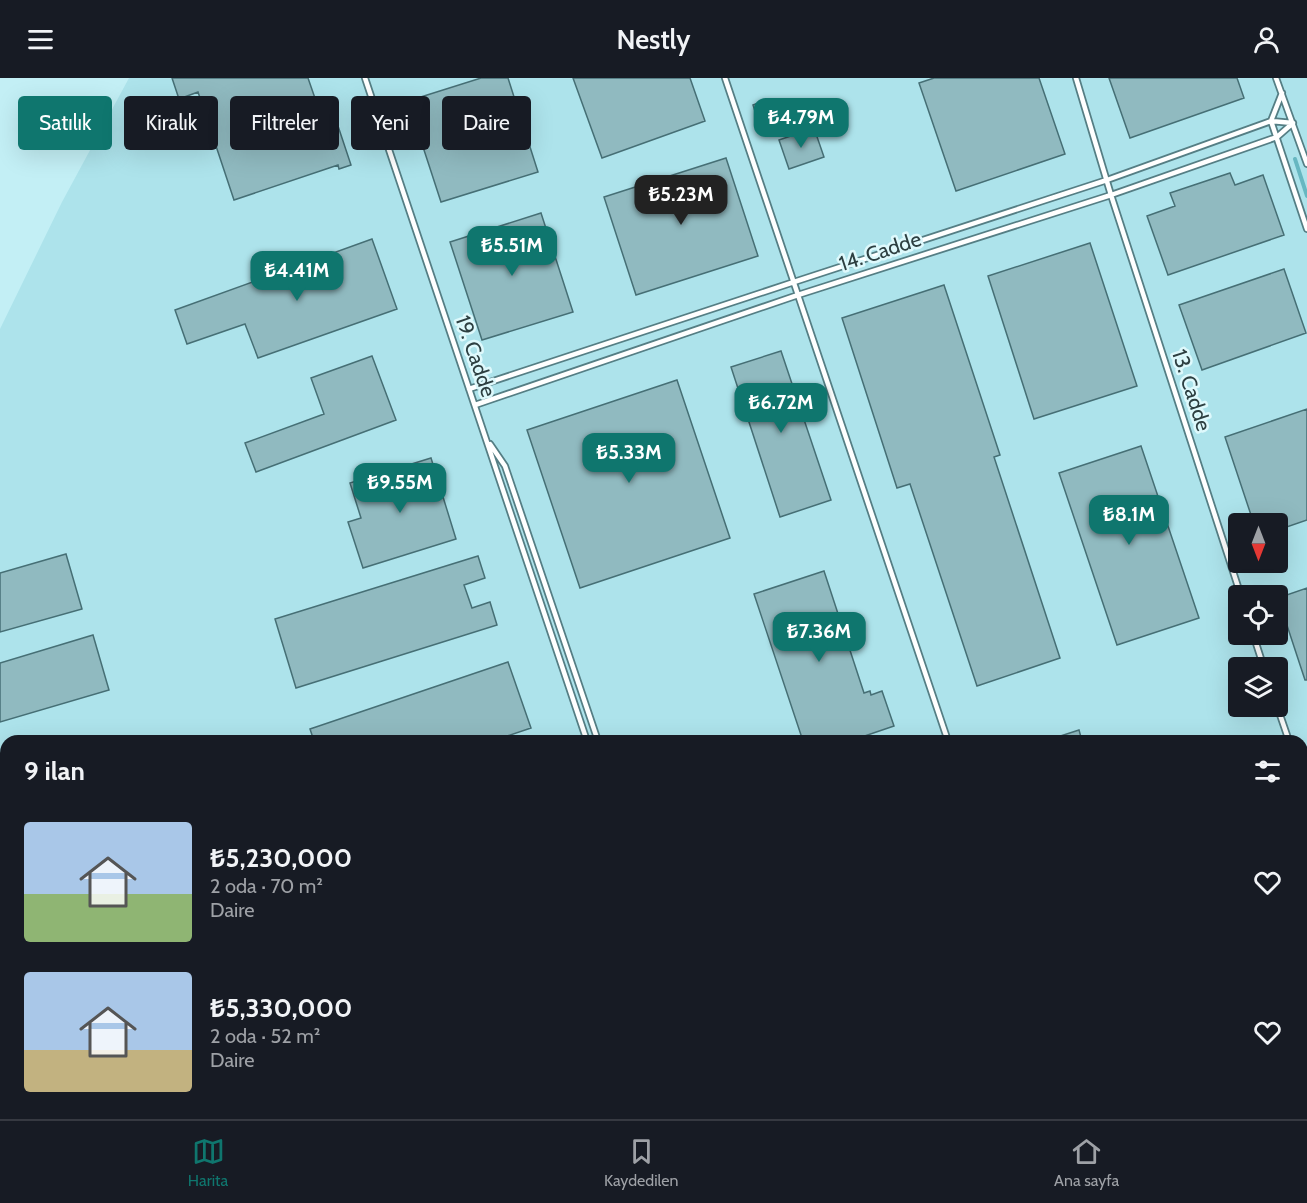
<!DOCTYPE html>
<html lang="tr">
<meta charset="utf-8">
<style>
:root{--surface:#171b24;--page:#242831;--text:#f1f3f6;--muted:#9ea1a6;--line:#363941;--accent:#0f766e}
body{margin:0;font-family:Cabin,sans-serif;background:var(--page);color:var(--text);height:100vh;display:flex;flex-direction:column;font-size:22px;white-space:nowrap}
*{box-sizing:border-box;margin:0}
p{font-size:20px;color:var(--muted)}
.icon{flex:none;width:33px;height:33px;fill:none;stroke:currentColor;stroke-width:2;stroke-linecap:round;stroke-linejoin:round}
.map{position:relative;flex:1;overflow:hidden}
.details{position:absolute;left:0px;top:657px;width:1308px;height:384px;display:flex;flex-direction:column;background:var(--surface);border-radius:18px 18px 0 0;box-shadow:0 6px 24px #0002}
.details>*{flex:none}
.hud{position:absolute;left:18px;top:18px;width:600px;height:54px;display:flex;gap:12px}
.needle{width:39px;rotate:180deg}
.buttons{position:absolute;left:1228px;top:435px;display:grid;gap:12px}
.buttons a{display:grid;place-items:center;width:60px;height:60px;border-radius:6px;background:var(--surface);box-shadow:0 6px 24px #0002;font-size:30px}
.price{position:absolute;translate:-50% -51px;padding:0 14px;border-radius:12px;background:var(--accent);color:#fff;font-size:20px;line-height:39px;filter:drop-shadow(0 2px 3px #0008)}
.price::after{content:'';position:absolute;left:50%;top:36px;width:18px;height:14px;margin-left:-9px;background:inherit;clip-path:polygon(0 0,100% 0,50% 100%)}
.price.current{background:#222;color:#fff}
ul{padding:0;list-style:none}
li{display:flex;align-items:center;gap:18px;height:150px;padding:0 24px}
li span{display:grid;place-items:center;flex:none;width:168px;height:120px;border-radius:6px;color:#555}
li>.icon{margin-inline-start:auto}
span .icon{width:72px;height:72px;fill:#fffc;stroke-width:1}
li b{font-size:26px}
h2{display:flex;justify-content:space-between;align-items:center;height:72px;padding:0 24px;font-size:26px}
.tag{padding:0 21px;border-radius:6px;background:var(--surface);box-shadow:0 6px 24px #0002;font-size:21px;line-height:54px}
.tag.current{background:var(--accent);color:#fff}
header{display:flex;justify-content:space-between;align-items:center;height:78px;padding:0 24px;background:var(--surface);font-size:27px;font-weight:600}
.dock{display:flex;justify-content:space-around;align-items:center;height:84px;border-top:2px solid var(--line);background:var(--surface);font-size:16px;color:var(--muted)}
.dock a{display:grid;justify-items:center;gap:3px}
.dock .current{color:var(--accent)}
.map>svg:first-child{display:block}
.built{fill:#ade3eb;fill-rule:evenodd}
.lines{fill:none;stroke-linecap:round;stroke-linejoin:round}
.stream{stroke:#67b7c1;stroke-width:4}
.building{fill:#90bac0;stroke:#466f75;stroke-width:1.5}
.lane-casing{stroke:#557e84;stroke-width:8}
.lane{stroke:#fff;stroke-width:4.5}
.labels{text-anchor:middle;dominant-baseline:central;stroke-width:5;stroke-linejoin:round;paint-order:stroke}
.street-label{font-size:21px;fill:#2d3f41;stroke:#def9fc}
</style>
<header><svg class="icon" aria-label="menu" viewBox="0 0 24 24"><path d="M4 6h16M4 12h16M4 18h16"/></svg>Nestly<svg class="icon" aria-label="person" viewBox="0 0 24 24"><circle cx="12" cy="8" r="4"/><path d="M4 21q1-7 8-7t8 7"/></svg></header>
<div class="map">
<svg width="1307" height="1041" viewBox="0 0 1307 1041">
<rect width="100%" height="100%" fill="#c3eff5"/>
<path class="built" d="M129,0h1178v1041h-1307v-790l62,-127zM1239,446h39v38h-39zM1239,518h39v38h-39zM1239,590h39v38h-39zM6,663h1296v372h-1296z"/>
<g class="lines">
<path class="stream" d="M1295,81l12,37"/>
</g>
<path class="building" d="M172,0h136l18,52 12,-4 13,39 -12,4 -1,-4 -104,35 -36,-108 -19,7z
M481,0h27l30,94 -97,30 -33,-101z
M573,0h117l15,43 -103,37z
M934,0h105l26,76 -109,37 -37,-108z
M1109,0h128l7,20 -114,40z
M767,22l8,25 -14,4 -8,-24z
M814,50l10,29 -35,12 -10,-29z
M726,80l32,98 -122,39 -32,-98z
M1230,95l5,12 28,-10 21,60 -116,40 -21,-59 28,-10 -5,-13z
M541,135l32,99 -91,28 -32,-98z
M372,161l25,70 -139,49 -13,-34 -58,20 -12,-34z
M1090,165l47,143 -103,33 -46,-143z
M1284,191l22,64 -104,37 -23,-65z
M944,207l56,170 -6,2 66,201 -83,28 -67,-202 -13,4 -55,-170z
M781,273l50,149 -51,17 -49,-150z
M372,278l24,64 -140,52 -11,-29 79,-29 -13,-36z
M677,302l53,158 -150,50 -53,-158z
M1307,331v111l-29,10v-6h-24l-29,-87z
M1141,368l58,172 -82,27 -58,-172z
M431,380l25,81 -93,29 -15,-46 13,-4 -11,-35z
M66,476l16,55 -82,23v-59z
M478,478l7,22 -21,7 8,23 18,-6 7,23 -201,63 -21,-69z
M824,493l40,122 6,-2 1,4 11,-4 12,35 -44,15h-47l-49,-147z
M1307,510v92h-2l-27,-82z
M93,557l16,55 -109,32v-59z
M508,584l23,66 -39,13h-178l-4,-12z
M1079,652l3,11h-31v-2z"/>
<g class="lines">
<g class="lane-casing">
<path id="lane" d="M365,0l222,663
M725,0l223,663
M1076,0l35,117 130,401
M1276,0l31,86
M1282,15l-11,28 36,108
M469,311l325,-107 313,-102 164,-59 22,2
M475,327l323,-110 313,-100 166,-58 16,-14
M490,366l15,22 93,275
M1253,556l11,34
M1277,628l12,35
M1302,699l5,14
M1302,781l5,-2
M1302,806l5,-2
M0,818l6,18
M72,1035l2,6
M699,1035l2,6
M724,1035l2,6
M1075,1035l2,6
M543,1041l17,-6"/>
</g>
<use href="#lane" class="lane"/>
</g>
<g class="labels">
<g class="street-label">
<text transform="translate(880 173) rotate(-18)">14. Cadde</text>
<text transform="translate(476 278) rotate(71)">19. Cadde</text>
<text transform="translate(1192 312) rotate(72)">13. Cadde</text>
</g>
</g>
</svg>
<div class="buttons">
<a><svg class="needle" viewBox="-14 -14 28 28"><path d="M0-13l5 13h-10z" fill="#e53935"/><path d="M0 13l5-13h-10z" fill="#9ea1a6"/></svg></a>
<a><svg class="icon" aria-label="locate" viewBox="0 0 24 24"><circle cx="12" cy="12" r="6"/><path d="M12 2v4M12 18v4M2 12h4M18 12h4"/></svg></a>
<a><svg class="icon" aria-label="layers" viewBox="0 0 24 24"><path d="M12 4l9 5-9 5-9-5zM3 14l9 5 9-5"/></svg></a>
</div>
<b class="price" style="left:801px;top:71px">₺4.79M</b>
<b class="price current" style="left:681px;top:148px">₺5.23M</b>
<b class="price" style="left:512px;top:199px">₺5.51M</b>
<b class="price" style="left:297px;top:224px">₺4.41M</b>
<b class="price" style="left:781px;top:356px">₺6.72M</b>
<b class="price" style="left:629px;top:406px">₺5.33M</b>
<b class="price" style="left:400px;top:436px">₺9.55M</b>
<b class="price" style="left:1129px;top:468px">₺8.1M</b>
<b class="price" style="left:819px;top:585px">₺7.36M</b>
<div class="hud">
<a class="tag current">Satılık</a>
<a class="tag">Kiralık</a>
<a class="tag">Filtreler</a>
<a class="tag">Yeni</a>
<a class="tag">Daire</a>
</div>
<section class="details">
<h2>9 ilan<svg class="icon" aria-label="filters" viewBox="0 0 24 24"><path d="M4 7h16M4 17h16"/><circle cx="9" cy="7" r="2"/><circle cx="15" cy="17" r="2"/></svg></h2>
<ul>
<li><span style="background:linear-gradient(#a9c7e8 60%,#8fb573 0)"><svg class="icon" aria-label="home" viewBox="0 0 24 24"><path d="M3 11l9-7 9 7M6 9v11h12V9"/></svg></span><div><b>₺5,230,000</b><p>2 oda · 70 m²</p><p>Daire</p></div><svg class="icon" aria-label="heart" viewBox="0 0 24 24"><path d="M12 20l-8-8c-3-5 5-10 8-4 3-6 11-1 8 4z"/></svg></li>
<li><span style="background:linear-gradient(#a9c7e8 65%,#c2b280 0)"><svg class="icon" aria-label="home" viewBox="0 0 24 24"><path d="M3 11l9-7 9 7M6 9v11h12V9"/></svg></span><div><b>₺5,330,000</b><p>2 oda · 52 m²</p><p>Daire</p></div><svg class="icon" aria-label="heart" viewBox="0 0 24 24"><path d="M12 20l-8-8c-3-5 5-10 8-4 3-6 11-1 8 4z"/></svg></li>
</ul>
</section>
</div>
<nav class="dock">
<a class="current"><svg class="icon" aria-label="map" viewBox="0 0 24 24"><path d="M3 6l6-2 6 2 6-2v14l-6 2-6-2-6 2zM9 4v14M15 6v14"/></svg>Harita</a>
<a><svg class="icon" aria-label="saved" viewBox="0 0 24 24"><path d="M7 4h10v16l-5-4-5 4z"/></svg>Kaydedilen</a>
<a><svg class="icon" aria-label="home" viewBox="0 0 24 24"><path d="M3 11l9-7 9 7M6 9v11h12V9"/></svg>Ana sayfa</a>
</nav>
